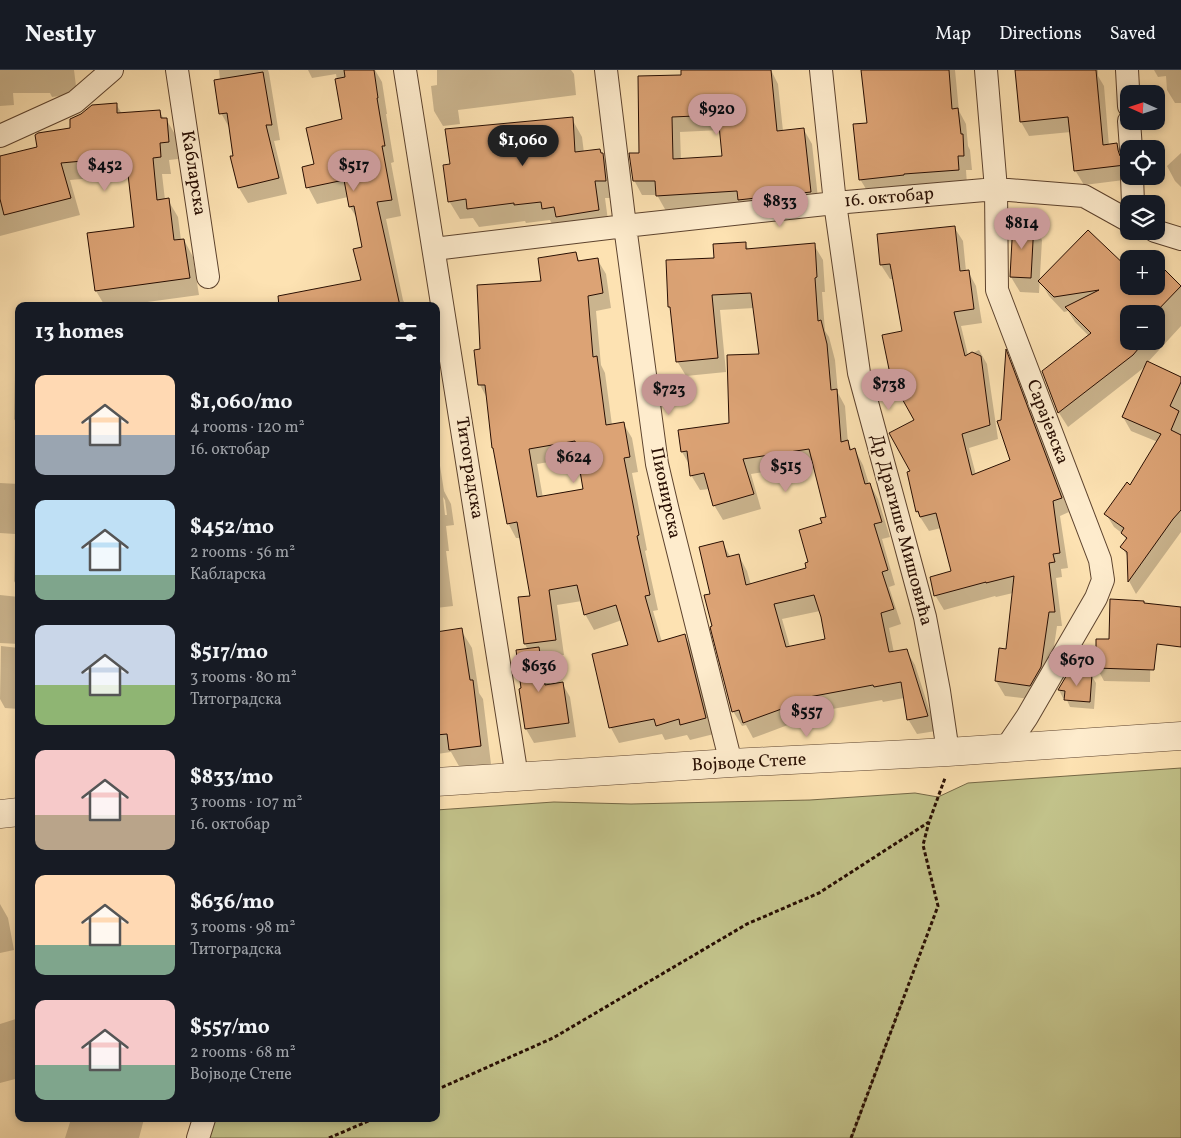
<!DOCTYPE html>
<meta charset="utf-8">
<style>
:root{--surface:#171b24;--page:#20242c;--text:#f1f3f6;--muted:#9ea1a6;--line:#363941;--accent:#c59692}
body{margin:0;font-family:Vollkorn,serif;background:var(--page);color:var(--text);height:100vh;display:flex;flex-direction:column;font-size:19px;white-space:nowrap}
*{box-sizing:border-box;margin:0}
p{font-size:16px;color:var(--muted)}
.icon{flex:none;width:28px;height:28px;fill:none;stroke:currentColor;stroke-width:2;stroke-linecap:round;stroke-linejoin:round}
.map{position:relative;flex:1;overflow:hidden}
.drawer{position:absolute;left:15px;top:232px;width:425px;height:820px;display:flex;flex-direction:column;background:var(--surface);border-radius:10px;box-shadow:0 2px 8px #0003}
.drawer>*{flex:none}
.needle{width:32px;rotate:273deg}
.fabs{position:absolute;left:1120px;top:15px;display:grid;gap:10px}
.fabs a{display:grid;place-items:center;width:45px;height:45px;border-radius:10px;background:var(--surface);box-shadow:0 2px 8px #0003;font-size:25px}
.price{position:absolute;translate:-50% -42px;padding:0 11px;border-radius:18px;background:var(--accent);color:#111;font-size:16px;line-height:32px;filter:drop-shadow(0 1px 2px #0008)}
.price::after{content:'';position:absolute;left:50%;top:30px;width:15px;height:11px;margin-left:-8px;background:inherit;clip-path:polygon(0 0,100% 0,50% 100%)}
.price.current{background:#222;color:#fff}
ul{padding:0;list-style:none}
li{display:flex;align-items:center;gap:15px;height:125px;padding:0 20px}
li span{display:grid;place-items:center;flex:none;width:140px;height:100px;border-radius:10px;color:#555}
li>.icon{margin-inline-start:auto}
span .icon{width:60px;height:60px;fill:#fffc;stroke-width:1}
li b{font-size:21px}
h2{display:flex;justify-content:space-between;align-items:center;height:60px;padding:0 20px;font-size:21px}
header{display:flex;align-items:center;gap:30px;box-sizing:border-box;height:70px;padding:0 25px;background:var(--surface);border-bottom:1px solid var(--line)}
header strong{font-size:24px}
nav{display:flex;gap:28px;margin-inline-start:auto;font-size:18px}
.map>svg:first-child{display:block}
.green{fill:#c2c28a;stroke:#756846}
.shadow{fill:#0003;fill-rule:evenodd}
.building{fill:#dca375;stroke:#280e02;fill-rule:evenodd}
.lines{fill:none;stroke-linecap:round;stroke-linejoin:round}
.minor-casing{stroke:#5d432e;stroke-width:24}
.tertiary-casing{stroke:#5d432e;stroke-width:29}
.path{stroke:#280e02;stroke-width:3;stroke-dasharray:4 2.5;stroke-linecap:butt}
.minor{stroke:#feeccd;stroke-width:22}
.tertiary{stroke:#feeccd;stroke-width:28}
.labels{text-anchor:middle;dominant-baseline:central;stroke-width:4;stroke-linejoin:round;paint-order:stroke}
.street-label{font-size:18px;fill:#280e02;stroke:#feeccd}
</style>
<header>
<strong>Nestly</strong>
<nav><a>Map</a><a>Directions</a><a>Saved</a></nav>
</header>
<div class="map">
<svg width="1181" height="1068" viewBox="0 0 1181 1068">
<rect width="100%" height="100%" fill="#fde2b2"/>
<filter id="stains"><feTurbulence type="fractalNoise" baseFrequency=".004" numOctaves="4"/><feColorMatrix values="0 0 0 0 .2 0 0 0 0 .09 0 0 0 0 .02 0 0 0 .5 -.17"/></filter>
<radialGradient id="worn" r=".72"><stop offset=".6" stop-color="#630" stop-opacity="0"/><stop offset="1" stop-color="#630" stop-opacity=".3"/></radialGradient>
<path class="green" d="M1181,698v370h-329l51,-138 -52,138h-663l7,-19h241v-309l118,-8 77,2 179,-4 105,-7 23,4 30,-14z"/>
<path class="shadow" d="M0,0h74l3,24 -25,3 -2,-4h-37l1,12 -14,1z
M219,0h49l1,3 11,67 -6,1 13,53 -39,9 -9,-15 -9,-59 -9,-16 -1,-33z
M308,0h67l7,12 5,32h-1l8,48 -3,1 10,53 -15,3 17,81 3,6h-97l-3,-14 56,-11 1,-33 -5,-28 -8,-13 -2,-10 -31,7 -9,-17 8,-22 27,-45 -7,-46 -24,4z
M437,0h134l3,4 2,21 -118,15 2,14 -17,2 -9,-15 -3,-25 6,-1z
M682,0h89l7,14 5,47 21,-1 8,14 7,63 -153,4 -9,-16h-15l-8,-15 6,-25 43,-78zM721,60l2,27 -42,3 -1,-28z
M862,0h93l4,41 7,13 2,22 2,4 2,20h-6l1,15 -98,9 -9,-15 8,-55z
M1016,0h82v6l6,10 5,60 8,-1 8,14v6l7,14 -48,6 -9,-15 -4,-38 -42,4 -8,-14z
M1154,0h27v33h-6l-8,-13 -1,-14 -8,1z
M116,34l6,10 37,-3 5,8h2l10,17 2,23 -9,1 2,14h-9l3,26h3l10,17 3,23h3l9,17 6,38 -81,11h-13l-9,-15 40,-63 -7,-53 -59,5 10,35 -80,21v-78l38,-10z
M572,49l10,18 2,16 16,-3 13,23 3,25h-11l4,30 -56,-2 -3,-6 -24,3 -1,-2 -46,6 -6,-9 -13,1 -11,-18z
M1181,83v34l-6,-6 -8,-15z
M1033,154l9,16 -3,53 -19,-1 -9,-15z
M954,157l9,14 3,30h2l8,15 6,37 -21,3 7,29 11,-5 8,14 11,75 -29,9 7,27 35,-15 -8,-38 4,-68 6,11 56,147 -9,4 8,52 -7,1 1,8 -6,1 6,48h-5l-8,56 -11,18 -33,-4 -9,-15 11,-30 6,-58 -17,4 -1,-1 -51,14 -9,-15 18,-23 -12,-44 -12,3 -12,-19 -9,-40 4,-1 3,-51 -12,-88 -9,-53h-4l-9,-14z
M745,173l4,7 65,-5 9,15 2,32h-3l3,39 4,6 6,23 3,33 7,13 3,37 4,7h3l8,15 6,19h1l8,15 12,38 -8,2 13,46 -6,2 12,37 -12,4 5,25 12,-3 9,15 21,66 -19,3 -9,-15 -4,-21 -21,4 -1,-2 -66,12 1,2 -64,24 -7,-13 -4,1 -9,-15 -19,-84 -3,-32 11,-53 9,16 8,-2 8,15 4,14 57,-17 15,-44 5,-7 -14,-53 -63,10 10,35 -38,11 -9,-15 -4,-16 -10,1 -9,-15 -1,-9 -8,-14 48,-28 31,-69 -7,-47 -34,2 6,62 -40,4 -9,-15 -5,-50 -3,-4 46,-48zM820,541l6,29 -36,7 -8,-28z
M575,183l5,9 17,-3 9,15 5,34 -15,3 5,54 4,8 7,52 11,-2 9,15 6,34 -6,1 15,77 -2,1 13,59 -5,1 9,31 23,-6 8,15 21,83 -24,6 -3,-5 -22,5 -3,-6 -43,9 -8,-15 -17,-73 35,-9 -7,-26 -28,10 -9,-16 -3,-13 -25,4 7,50 -20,3 3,4 3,23 12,-2 8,14 6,40 -42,6 -8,-14 -6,-39 3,-1 5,-39 -3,-6 7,-47 -11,-59h-5l-8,-15 -20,-123 -8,-15 -4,-34 6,-1 61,-68zM579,387l5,33 -41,8 -6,-34z
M1158,195l23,22v39l-33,36 33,16v154l-45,62 -7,-13v-22l-7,-12 5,-6 -4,-7 -9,-7 -8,-13 25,-27 27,-45 -27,-11 -8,-14 24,-53 -6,6 -73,57 -9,-14 -16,-42 46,-35 -14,-14 -7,-11 -4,1 -15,-16 -9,-15 89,5h27zM1129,244h27v27h-27z
M22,235h38l1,1h-39z
M15,300h4v57l-5,-8z
M436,380l2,3 6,38 7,13 3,21 -8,1 3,25h-3l7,55 -17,2zM443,427l2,3 2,15h-2z
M0,413l19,1v106l-5,-9 1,-47 -15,-1z
M0,525l19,2v47l-19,-1z
M1144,532l7,12 -1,68 -46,-1 -7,-13v-28h13z
M461,560l11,18 7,45 4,6 8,65 -31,4 -9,-16 -14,2 -1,-1v-119z
M1,576l18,2v64v-3l-14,-1 -5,-9z
M1069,604l22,1 5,8 -2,26 -24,-2 -4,-9h-3l-4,-8z
M0,834l8,14 6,32 -14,3z
M19,948v60l-19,5v-59z
M71,1049h73l-5,19h-74z"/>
<path class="building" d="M344,0h30l4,28h-1l8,48h-3l10,54 -15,2 23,104h-121l-1,-10 83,-16 -8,-31 9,-2 -8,-41 -5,1 -5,-27 -38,8 -4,-21 12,-3 -8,-36 36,-9 -7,-40 10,-2z
M681,0h90l6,61 27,-3 7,64 -73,8 -1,-9 -81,5 -1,-15h-22l-4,-28h10l-1,-77 43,-1zM718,45l4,41 -49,3 -1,-42z
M861,0h88l3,39 6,-1 3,26h2l1,22h-6l1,14 -55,4v1l-45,5 -6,-56 14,-1z
M1015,0h81l7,75 14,-2 1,7 2,6 4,4 1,5 -51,6 -6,-54 -48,5z
M263,2l9,53h-6l13,53 -41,10 -8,-32h3l-6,-43 -8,1 -5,-34z
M117,33v10l43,-3 1,8h6l2,24 -9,1 1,14 -8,1 4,42 12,-2 5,42 10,-1 6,39 -95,13 -8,-58 47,-6 -8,-70 -65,6 10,35 -67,17 -4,-16v-43l37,-9 -2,-12 3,-2 32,-5v-9l11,-5 11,-9z
M573,47l2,35 25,-3 1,4h2l3,28h-11l4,29 -43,7 -2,-10 -12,2 -1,-7 -27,3v-2l-47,6 -1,-10 -18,3 -5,-37 7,-1 -5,-35z
M1013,152l21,1 -3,55 -21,-1z
M955,156l5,45 9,-1 5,39 -20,3 11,44 7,-4 9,4 9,69 -28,9 10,41 38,-15 -13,-39 4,-1 5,-71 56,149 -9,3 7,52 -7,1 2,8 -6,1 6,49h-6l-8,55 -11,19 -35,-5 4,-33 7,1 8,-73 -28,7v-1l-52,14 -4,-19 21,-6 -15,-58 -16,4 -2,-6 -2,1 -9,-40 3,-1 -21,-38 25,-13 -23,-41 -9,-44 20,-4 -12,-67 -10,1 -3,-31z
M1088,160l41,39v26l8,-9h19v-20l2,-3 23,23 -27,28h-25v27h16l-12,14 -75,58 -16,-42 49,-38 -26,-26 34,-17 -45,7 -16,-16z
M746,172v7l69,-6 2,34 -2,1 3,43 3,-1 6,24 4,46 6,-1 4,53 7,-2 2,10 5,-2 10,36 5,-1 12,39 -8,2 14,46 -6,2 12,37 -13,4 8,39 18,-3 21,67 -21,4 -6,-38 -27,5 -1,-2 -64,12v2l-66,24 -4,-13 -7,2 -22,-85 2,-1 -8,-31 6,-1 -11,-47 24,-6 4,16 12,-3 7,31 60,-17 -1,-5 3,-1 -9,-32 23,-7 -2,-5 6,-1 -17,-68 -66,10 11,35 -41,12 -9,-33 -14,3 -3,-25 -6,1 -3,-22 51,-7 -2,-68 32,-1 -8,-61 -39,2 6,63 -42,4 -6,-55h-2l-2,-47 48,-2 -1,-14zM814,525l7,22 4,22 -39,8 -12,-43z
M576,182l2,9 20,-3 5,35 -15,3 5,61 4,-1 9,69 18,-3 6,35 -6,1 15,77 -2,1 13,59 -5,1 13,46 27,-8 21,84 -26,7 -1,-6 -23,7 -2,-7 -45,9 -17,-74 36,-9 -12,-40 -32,10 -7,-30 -28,5 7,50 -32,4 -6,-47 12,-1 -13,-74 -10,2 -14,-76h-1l-7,-63h-7l-4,-35 6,-1 -3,-64 64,-4 -3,-23zM575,371l8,48 -46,8 -8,-48z
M1147,291l34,16v5l-11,24 9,5 -8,19 10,5v75l-8,9 -45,63 -1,-30 -7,-5 7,-9 -6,-5 3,-5 -20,-14 23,-32 3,3 31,-51 -39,-17z
M1110,529l34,2v2l37,4v40l-24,-3 -3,26 -58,-2v-29h13z
M462,558l8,52h3l8,66 -32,4 -2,-16 -11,1v-103z
M539,577l6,38 18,-3 6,41 -44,6 -6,-40 2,-1 -5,-38z
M1068,603l24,1 -2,28 -26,-2 1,-9 -7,-1z"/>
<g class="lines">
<g class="minor-casing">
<path id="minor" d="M177,0l31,207
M405,0l112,707
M606,0l19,156 32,238 11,47 63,252
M821,0l14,133 24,170 66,244 14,74 9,61
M986,0l10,119 1,101 103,270 3,20 -7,18 -69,119 -21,31
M1127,0l2,36
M1129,51l2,28
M0,66l75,-34 37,-32
M1132,106l1,28
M1155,161l26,8
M434,179l191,-23 210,-23 161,-14 88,7 45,25
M198,1068l6,-19"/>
</g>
<g class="tertiary-casing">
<path id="tertiary" d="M436,712l295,-19 217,-11 233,-16
M0,744l19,-2"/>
</g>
<path class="path" d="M436,1020l117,-52 194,-114 72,-31 110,-71 16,-44
M329,1068l44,-19
M851,1068l87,-232 -15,-61 6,-23"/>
<use href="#minor" class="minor"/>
<use href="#tertiary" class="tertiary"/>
</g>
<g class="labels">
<g class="street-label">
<text transform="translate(193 103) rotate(81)">Кабларска</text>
<text transform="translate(889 128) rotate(-5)">16. октобар</text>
<text transform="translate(1047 352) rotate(69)">Сарајевска</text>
<text transform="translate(469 398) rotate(81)">Титоградска</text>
<text transform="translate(665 423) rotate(78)">Пионирска</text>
<text transform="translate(901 460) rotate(75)">Др Драгише Мишовића</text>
<text transform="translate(749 693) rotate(-3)">Војводе Степе</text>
</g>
</g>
<rect width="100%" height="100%" filter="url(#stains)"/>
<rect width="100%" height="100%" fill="url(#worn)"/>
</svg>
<div class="fabs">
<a><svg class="needle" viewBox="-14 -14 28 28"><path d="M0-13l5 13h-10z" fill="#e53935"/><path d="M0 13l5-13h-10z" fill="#9ea1a6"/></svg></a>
<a><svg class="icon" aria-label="locate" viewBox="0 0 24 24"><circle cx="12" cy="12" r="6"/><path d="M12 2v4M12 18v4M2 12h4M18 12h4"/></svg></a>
<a><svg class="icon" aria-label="layers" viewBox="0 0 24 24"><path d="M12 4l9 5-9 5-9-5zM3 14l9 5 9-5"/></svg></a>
<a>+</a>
<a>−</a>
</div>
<b class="price" style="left:717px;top:66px">$920</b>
<b class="price current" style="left:523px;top:97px">$1,060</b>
<b class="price" style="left:105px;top:122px">$452</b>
<b class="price" style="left:354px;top:122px">$517</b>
<b class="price" style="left:780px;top:158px">$833</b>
<b class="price" style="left:1022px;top:180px">$814</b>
<b class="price" style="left:889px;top:341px">$738</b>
<b class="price" style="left:669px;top:346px">$723</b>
<b class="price" style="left:574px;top:414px">$624</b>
<b class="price" style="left:786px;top:423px">$515</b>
<b class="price" style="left:1077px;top:617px">$670</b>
<b class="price" style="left:539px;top:623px">$636</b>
<b class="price" style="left:807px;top:668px">$557</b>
<section class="drawer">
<h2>13 homes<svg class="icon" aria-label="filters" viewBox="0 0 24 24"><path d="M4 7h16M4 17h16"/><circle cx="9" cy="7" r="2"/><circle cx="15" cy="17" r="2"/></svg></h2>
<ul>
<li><span style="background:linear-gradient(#ffd9b3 60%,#9aa5b1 0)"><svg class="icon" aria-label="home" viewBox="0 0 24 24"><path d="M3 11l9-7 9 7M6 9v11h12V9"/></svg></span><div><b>$1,060/mo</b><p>4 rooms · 120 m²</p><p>16. октобар</p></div></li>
<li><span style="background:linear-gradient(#bfe0f5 75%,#7fa58c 0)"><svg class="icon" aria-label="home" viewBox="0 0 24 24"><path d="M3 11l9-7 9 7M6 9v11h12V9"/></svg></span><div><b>$452/mo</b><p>2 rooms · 56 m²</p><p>Кабларска</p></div></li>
<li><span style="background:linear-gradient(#c9d6e8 60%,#8fb573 0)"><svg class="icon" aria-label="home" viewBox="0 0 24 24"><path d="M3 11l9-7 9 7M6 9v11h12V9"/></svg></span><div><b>$517/mo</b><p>3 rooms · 80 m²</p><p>Титоградска</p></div></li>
<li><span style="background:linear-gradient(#f6c9c9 65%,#b9a48a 0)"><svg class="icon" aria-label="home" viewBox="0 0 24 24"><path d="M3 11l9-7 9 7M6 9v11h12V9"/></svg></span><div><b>$833/mo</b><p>3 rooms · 107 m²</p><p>16. октобар</p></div></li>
<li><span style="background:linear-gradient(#ffd9b3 70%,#7fa58c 0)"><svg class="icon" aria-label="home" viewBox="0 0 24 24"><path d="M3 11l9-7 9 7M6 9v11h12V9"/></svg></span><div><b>$636/mo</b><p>3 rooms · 98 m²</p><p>Титоградска</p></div></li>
<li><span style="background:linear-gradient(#f6c9c9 65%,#7fa58c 0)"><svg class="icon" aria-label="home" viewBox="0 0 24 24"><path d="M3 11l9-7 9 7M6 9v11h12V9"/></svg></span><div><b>$557/mo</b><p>2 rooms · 68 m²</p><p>Војводе Степе</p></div></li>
</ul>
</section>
</div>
